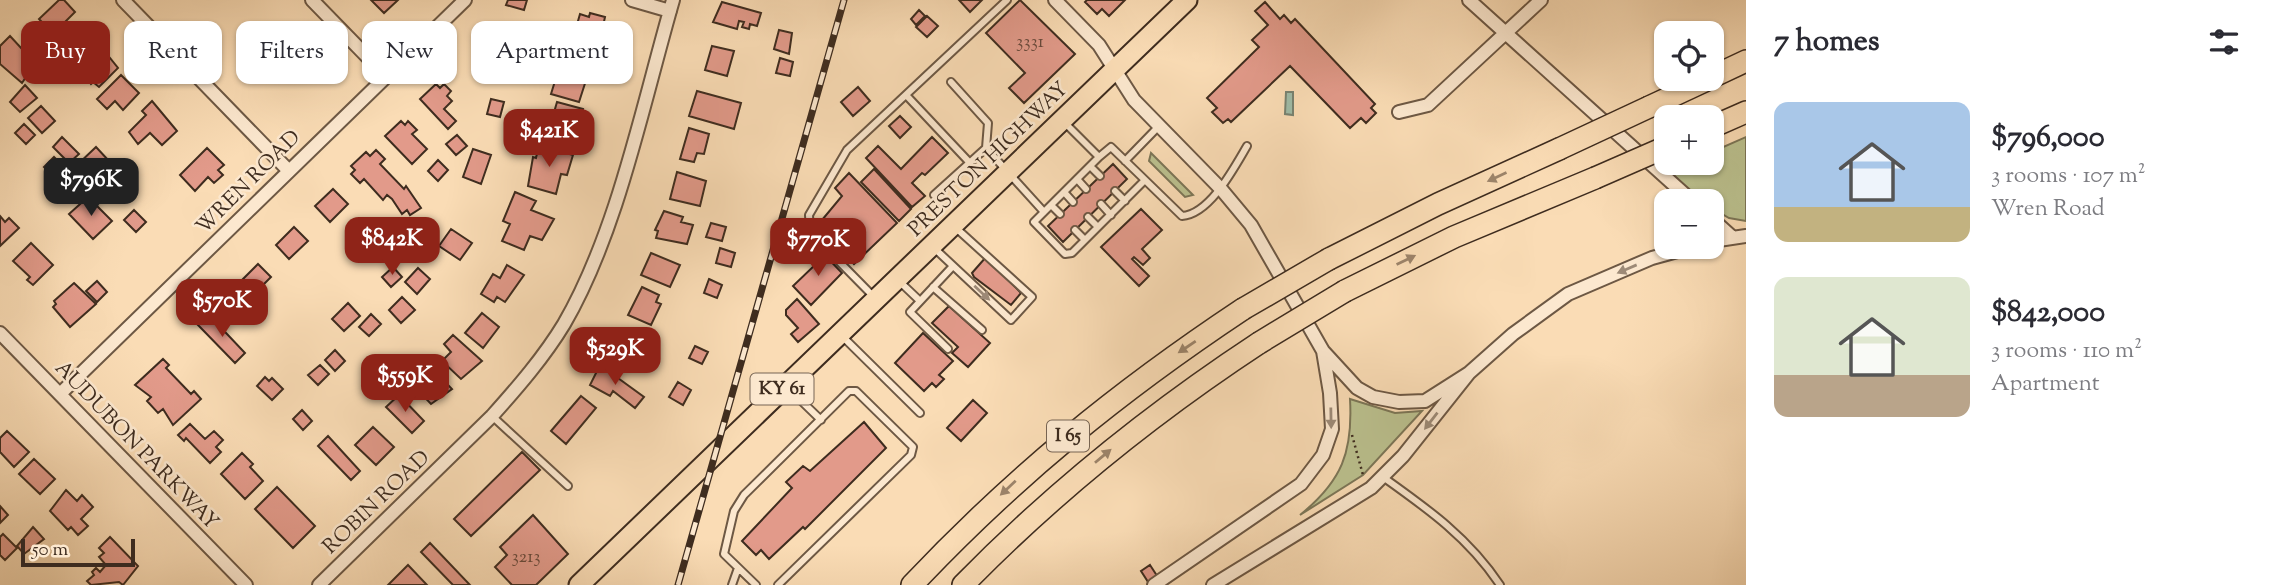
<!DOCTYPE html>
<meta charset="utf-8">
<style>
:root{--surface:#fff;--page:#f2f2f3;--text:#2b2b33;--muted:#7c7c81;--accent:#8f2418}
body{margin:0;font-family:"Sorts Mill Goudy",serif;background:var(--page);color:var(--text);height:100vh;display:flex;flex-direction:column;font-size:26px;white-space:nowrap}
*{box-sizing:border-box;margin:0}
p{font-size:23px;color:var(--muted)}
.icon{flex:none;width:38px;height:38px;fill:none;stroke:currentColor;stroke-width:2;stroke-linecap:round;stroke-linejoin:round}
.map{position:relative;flex:1;overflow:hidden}
.side{display:flex;flex-direction:column;background:var(--surface);width:525px}
.side>*{flex:none}
.banner{position:absolute;left:21px;top:21px;width:665px;height:63px;display:flex;gap:14px}
.tools{position:absolute;left:1654px;top:21px;display:grid;gap:14px}
.tools a{display:grid;place-items:center;width:70px;height:70px;border-radius:14px;background:var(--surface);box-shadow:0 2px 5px #0004;font-size:35px}
.scale{position:absolute;left:21px;bottom:18px;width:114px;box-sizing:border-box;padding-left:7px;border:4px solid #3e2c1f;border-top:0;font-size:19px;line-height:24px;white-space:nowrap;color:#3e2c1f;-webkit-text-stroke:5px #fce8cf;paint-order:stroke}
.price{position:absolute;translate:-50% -60px;padding:0 16px;border-radius:14px;background:var(--accent);color:#fff;font-size:23px;line-height:46px;filter:drop-shadow(0 2px 4px #0008)}
.price::after{content:'';position:absolute;left:50%;top:42px;width:21px;height:16px;margin-left:-10px;background:inherit;clip-path:polygon(0 0,100% 0,50% 100%)}
.price.selected{background:#222;color:#fff}
ul{padding:0;list-style:none}
li{display:flex;align-items:center;gap:21px;height:175px;padding:0 28px}
li span{display:grid;place-items:center;flex:none;width:196px;height:140px;border-radius:14px;color:#555}
li>.icon{margin-inline-start:auto}
span .icon{width:84px;height:84px;fill:#fffc;stroke-width:1}
li b{font-size:30px}
h2{display:flex;justify-content:space-between;align-items:center;height:84px;padding:0 28px;font-size:30px}
.tag{padding:0 24px;border-radius:14px;background:var(--surface);box-shadow:0 2px 5px #0004;font-size:24px;line-height:63px}
.tag.selected{background:var(--accent);color:#fff}
main{display:flex;flex:1;min-height:0}
.map>svg:first-child{display:block}
.green{fill:#bbc18f;stroke:#7c7657;stroke-width:2}
.water{fill:#9fbca8;stroke:#788271;stroke-width:2}
.building{fill:#e29a8a;stroke:#3e2c1f;stroke-width:2}
.lines{fill:none;stroke-linecap:round;stroke-linejoin:round}
.lane-casing{stroke:#6d5844;stroke-width:10}
.street-casing{stroke:#6d5844;stroke-width:16}
.primary-casing{stroke:#3e2c1f;stroke-width:23}
.highway-casing{stroke:#3e2c1f;stroke-width:24}
.path{stroke:#3e2c1f;stroke-width:2.5;stroke-dasharray:2 3.5;stroke-linecap:butt}
.lane{stroke:#fce8cf;stroke-width:6}
.street{stroke:#fce8cf;stroke-width:12}
.primary{stroke:#fadcb5;stroke-width:19}
.highway{stroke:#fadcb5;stroke-width:21}
.rail-casing{stroke:#3e2c1f;stroke-width:7}
.rail{stroke:#fce8cf;stroke-width:4.5;stroke-dasharray:13;stroke-linecap:butt}
.highway-bridge-casing{stroke:#3e2c1f;stroke-width:24;stroke-linecap:butt}
.highway-bridge{stroke:#fadcb5;stroke-width:21}
.oneway{fill:#9c846a}
.oneway2{fill:#9d8a77}
.labels{text-anchor:middle;dominant-baseline:central;stroke-width:5;stroke-linejoin:round;paint-order:stroke}
.number-label{font-size:18px;fill:#67483a}
.shield{fill:#fce8cf;stroke:#776454;stroke-width:2}
.shield-label{font-size:19px;font-weight:bold;fill:#3e2c1f}
.street-label{font-size:21px;fill:#3e2c1f;stroke:#fce8cf}
</style>
<main>
<div class="map">
<svg width="1746" height="585" viewBox="0 0 1746 585">
<rect width="100%" height="100%" fill="#fadcb5"/>
<filter id="stains"><feTurbulence type="fractalNoise" baseFrequency=".00286" numOctaves="4"/><feColorMatrix values="0 0 0 0 .2 0 0 0 0 .09 0 0 0 0 .02 0 0 0 .5 -.17"/></filter>
<radialGradient id="worn" r=".72"><stop offset=".6" stop-color="#630" stop-opacity="0"/><stop offset="1" stop-color="#630" stop-opacity=".3"/></radialGradient>
<path class="green" d="M1746,137v84l-17,-3 -17,-10v-7l-16,-3 -29,-26 20,-9h25v-11z
M1151,153l42,42 -8,2 -36,-36z
M1350,399l45,14 27,-2 -59,64 -63,40c42,-34 53,-63 50,-116z"/>
<path class="water" d="M1286,92h7v23l-8,-1z"/>
<path class="building" d="M59,0h5l11,12 -22,22 -14,-15z
M371,0h27l-14,13z
M508,0h19l-3,10 -18,-5z
M959,0h23l-12,12z
M1020,0l55,54 -51,49 -15,-15 16,-15 -39,-40z
M1087,0h38l-16,16 -7,-7 -5,5 -12,-12z
M722,2l39,11 -4,13 -7,-2 -1,5 -7,-2 2,-5 -5,-1 -2,8 -24,-7z
M1265,2l15,17 4,-4 7,8 4,-4 80,85 -4,4 5,5 -10,10 -5,-5 -11,10 -60,-62 -59,56 -3,-3 -5,4 -11,-11 5,-4 -10,-10 52,-51 -7,-7 16,-15 -13,-14z
M919,10l6,6 -9,9 -5,-6z
M590,13l15,4 -5,23 3,1 -2,7 -4,-1 -3,12 -33,-10 4,-16 9,2 6,-21 9,3z
M927,16l11,10 -11,11 -11,-10z
M779,30l13,3 -3,21 -15,-5z
M81,35l12,12 -12,11 -11,-11z
M10,36l25,27 -13,20 -22,-19v-18z
M712,46l22,5 -7,25 -22,-6z
M102,48l16,20 -19,19 -6,-5 -2,2 -11,-14z
M780,58l13,4 -3,14 -14,-3z
M574,67l15,4 -10,31 -28,-8 8,-26 14,4z
M121,75l18,18 -16,17 -8,-9 -8,8 -10,-10z
M436,84l4,4 4,-4 7,7 -4,5 5,5 -8,8 12,12 -8,8 -28,-30z
M25,85l12,13 -17,14 -10,-10z
M858,87l12,14 -17,15 -12,-14z
M697,91l44,12 -7,26 -45,-13z
M491,99l13,3 -4,15 -13,-3z
M152,101l25,30 -15,14 -12,-12 -12,11 -9,-12 17,-17 -4,-4z
M557,102l26,7 -7,24 -43,-12 2,-9 18,4z
M41,106l14,15 -13,12 -14,-15z
M900,116l11,11 -11,11 -11,-12z
M401,121l4,4 3,-4 9,9 -5,4 15,15 -15,15 -27,-28z
M24,124l11,11 -9,9 -11,-11z
M689,128l20,6 -5,20 -7,-1 -3,9 -14,-3z
M457,135l10,11 -11,9 -10,-11z
M62,137l17,17 -10,9 -16,-16z
M932,137l16,16 -23,22 -3,-2 -10,10 13,13 -13,11 -46,-49 12,-12 23,23z
M539,145l34,10 -6,20 -6,-1 -5,20 -28,-8 5,-29 3,1z
M96,147l13,14 -20,19 -13,-14z
M207,148l17,17 -6,5 5,5 -9,8 -6,-6 -13,14 -15,-16z
M473,149l18,6 -10,29 -18,-7z
M376,150l9,9 -5,5 24,25 2,-3 15,22 -11,7 -3,-5 -5,4 -10,-15 -5,-4 -4,5 -19,-21 -4,4 -9,-9 4,-4 -4,-4 15,-14 4,4z
M54,157l11,11 -10,10 -11,-11z
M438,160l10,10 -10,11 -10,-10z
M1113,164l14,15 -64,63 -15,-16z
M874,169l37,40 -12,12 -38,-39z
M677,172l29,9 -6,25 -30,-7z
M849,173l48,50 -43,41 -37,-38 25,-30 -7,-8z
M333,189l15,15 -18,18 -15,-16z
M515,192l21,9 -5,9 23,9 -12,21 -12,-4 -6,14 -22,-9 8,-17 -7,-3z
M88,197l24,24 -19,18 -24,-25z
M1141,209l21,21 -20,19 8,9 -7,7 -9,-8 -2,2 17,17 -10,10 -38,-39z
M134,210l12,12 -10,10 -12,-12z
M664,211l19,6 -2,5 12,3 -6,19 -31,-6 2,-7 -3,-1z
M0,216l5,6 4,-4 10,10 -19,18z
M711,223l15,4 -4,14 -16,-4z
M294,227l14,14 -19,18 -13,-14z
M451,229l21,14 -12,17 -21,-14z
M31,243l22,22 -20,20 -6,-5 3,-3 -17,-16z
M720,248l15,5 -4,14 -15,-4z
M819,249l23,24 -31,32 -18,-19 23,-22 -6,-7z
M651,253l29,12 -10,22 -29,-12z
M986,257l35,36 -10,12 -37,-28 -2,-4z
M258,264l13,13 -23,23 4,4 -11,11 -17,-17z
M507,265l17,10 -19,27 -8,-5 -3,5 -13,-8 12,-20 7,4z
M393,267l9,10 -11,10 -9,-10z
M418,268l12,11 -13,15 -12,-12z
M709,279l13,6 -5,13 -13,-5z
M97,281l10,11 -10,10 -11,-11z
M74,283l22,21 -26,23 -17,-20 3,-3 -2,-3z
M642,287l17,8 -3,7 5,2 -10,21 -23,-10z
M402,297l13,13 -14,13 -12,-13z
M797,299l22,25 -21,18 -7,-8 7,-6 -12,-13v-5z
M348,303l12,13 -16,15 -12,-12z
M949,306l41,37 -22,24 -16,-14 6,-6 -26,-24z
M482,313l17,14 -16,21 -18,-15z
M371,314l10,10 -12,12 -10,-9z
M209,315l36,38 -10,10 -37,-38z
M620,329l25,14 -8,13 -5,-3 -5,10 -20,-11z
M923,333l30,28 -14,14 5,4 -8,8 -4,-4 -8,8 -29,-28z
M453,335l29,26 -21,18 -19,-18 9,-9 -7,-8z
M695,346l13,6 -6,12 -13,-6z
M335,350l10,11 -10,10 -10,-11z
M163,359l6,6 -3,3 25,26 3,-3 7,8 -28,26 -10,-16 -5,4 -11,-12 4,-4 -16,-12z
M427,363l25,26 -21,15 -18,-19 6,-6 -4,-4z
M320,365l9,9 -11,11 -10,-10z
M600,365l44,32 -9,11 -22,-17 -3,5 -20,-11z
M265,377l4,4 3,-3 11,11 -11,11 -15,-14z
M678,382l13,8 -8,15 -14,-8z
M399,395l25,26 -12,12 -26,-26z
M581,396l15,12 -30,36 -15,-13z
M973,400l14,13 -26,28 -14,-13z
M302,410l10,11 -9,9 -10,-11z
M864,422l22,26 -81,81 -2,-2 -34,32 -8,-9 -5,5 -14,-14 50,-53 -6,-6 17,-16 7,5z
M190,424l15,15 9,-8 9,9 -7,7 5,5 -11,11 -24,-25 -2,3 -6,-6z
M373,427l21,20 -18,18 -21,-20z
M7,431l22,21 -15,15 -14,-15v-14z
M328,436l32,35 -9,9 -33,-34z
M522,452l18,18 -69,66 -17,-17z
M242,453l11,11 -3,3 13,14 -18,18 -24,-25z
M34,459l21,20 -15,15 -21,-20z
M277,487l38,39 -22,22 -38,-39z
M66,490l11,11 5,-6 11,12 -12,12 7,7 -10,9 -7,-8 -3,3 -18,-19z
M0,506l8,9 -8,8z
M533,515l35,39 -32,31h-24l-17,-18 12,-12 -7,-8z
M33,527l11,12 -20,15 -7,-8z
M3,534l14,14 -12,12 -5,-5v-18z
M110,537l28,29 -15,19 -4,-3 -28,3 -4,-4 7,-6 -2,-3 4,-4 4,4 6,-7 -7,-8 5,-4 -5,-5z
M430,543l40,42h-17l-32,-33z
M408,565l19,20h-39z
M1150,565l13,20h-13l-9,-14z"/>
<g class="lines">
<g class="lane-casing">
<path id="lane" d="M951,82l37,41 -2,25 58,64
M906,95l64,68
M1064,122l35,35 -65,65 31,32 7,-1 73,-73 -34,-33 -12,10
M1125,161l34,-35
M1090,166l10,10
M1077,179l9,10
M1145,180l37,36c28,-2 52,-48 65,-70
M1115,191l10,10
M1064,192l9,10
M934,195l52,-47
M1101,204l10,11
M1051,205l9,9
M1088,217l10,10
M1075,230l10,10
M933,247l78,73 21,-23 -76,-69
M899,281l21,20
M933,287l49,43
M875,298l-65,-66 -1,-17 38,-65 160,-150
M841,335l79,78
M948,349l-38,-37 43,-46
M787,387l34,33
M492,416l76,70
M1383,477c45,32 86,61 117,108
M732,585l6,-17
M756,585l-32,-31 10,-43 10,-16 105,-104h7l57,56 -2,8 -133,130"/>
</g>
<g class="street-casing">
<path id="street" d="M123,0l166,171
M312,0l74,76
M632,0l38,11
M1055,0l44,45 35,55 87,89 30,36 72,126 34,37 16,9 26,5 26,-1 44,-28
M1469,0l223,201
M1399,112l29,-7 113,-105
M1712,219l20,18
M1712,241l34,-5
M0,333l246,252
M60,394l405,-394
M319,585l173,-169c26,-29 52,-59 72,-92 54,-93 79,-221 109,-324
M1154,585l147,-101 22,-29 9,-26 -2,-36 -7,-42
M1213,585l158,-97 32,-32 66,-83 44,-39 55,-40 84,-36 40,-11"/>
</g>
<g class="primary-casing">
<path id="primary" d="M579,585l608,-585"/>
</g>
<g class="highway-casing">
<path id="highway" d="M1712,77l34,-16
M1649,107l60,-28
M1712,127l34,-15
M1329,259l109,-55 121,-55
M1345,291l109,-54 141,-59
M912,585c103,-109 206,-193 331,-276
M963,585c90,-92 188,-171 296,-242"/>
</g>
<path class="path" d="M1352,435l11,40"/>
<use href="#lane" class="lane"/>
<use href="#street" class="street"/>
<use href="#primary" class="primary"/>
<use href="#highway" class="highway"/>
<g class="rail-casing">
<path id="rail" d="M678,585l166,-585"/>
</g>
<use href="#rail" class="rail"/>
<g class="highway-bridge-casing">
<path id="highway-bridge" d="M1559,149l90,-42
M1595,178l71,-31
M1243,309l86,-50
M1259,343l86,-52"/>
</g>
<use href="#highway-bridge" class="highway-bridge"/>
</g>
<defs><path id="oneway-solid" d="M-6-.8H1V-3.2L6.5 0L1 3.2V.8H-6Z" transform="scale(1.75)"/></defs>
<g class="oneway">
<use href="#oneway-solid" transform="translate(1497 177) rotate(155)"/>
<use href="#oneway-solid" transform="translate(1406 260) rotate(-26)"/>
<use href="#oneway-solid" transform="translate(1187 347) rotate(146)"/>
<use href="#oneway-solid" transform="translate(1103 456) rotate(-40)"/>
<use href="#oneway-solid" transform="translate(1008 488) rotate(137)"/>
</g>
<g class="oneway2">
<use href="#oneway-solid" transform="translate(1627 269) rotate(157)"/>
<use href="#oneway-solid" transform="translate(982 293) rotate(43)"/>
<use href="#oneway-solid" transform="translate(1331 418) rotate(89)"/>
<use href="#oneway-solid" transform="translate(1431 421) rotate(128)"/>
</g>
<g class="labels">
<g class="number-label">
<text x="1030" y="43">3331</text>
<text x="526" y="558">3213</text>
</g>
<g class="shield">
<rect x="750.5" y="373.5" width="63" height="31" rx="5"/>
<rect x="1047" y="420.5" width="42" height="31" rx="5"/>
</g>
<g class="shield-label">
<text x="782" y="389">KY 61</text>
<text x="1068" y="436">I 65</text>
</g>
<g class="street-label">
<text transform="translate(989 160) rotate(-44)">PRESTON HIGHWAY</text>
<text transform="translate(249 183) rotate(-45)">WREN ROAD</text>
<text transform="translate(136 446) rotate(46)">AUDUBON PARKWAY</text>
<text transform="translate(377 503) rotate(-44)">ROBIN ROAD</text>
</g>
</g>
<rect width="100%" height="100%" filter="url(#stains)"/>
<rect width="100%" height="100%" fill="url(#worn)"/>
</svg>
<div class="tools">
<a><svg class="icon" aria-label="locate" viewBox="0 0 24 24"><circle cx="12" cy="12" r="6"/><path d="M12 2v4M12 18v4M2 12h4M18 12h4"/></svg></a>
<a>+</a>
<a>−</a>
</div>
<div class="scale">50 m</div>
<b class="price" style="left:549px;top:169px">$421K</b>
<b class="price selected" style="left:91px;top:218px">$796K</b>
<b class="price" style="left:392px;top:277px">$842K</b>
<b class="price" style="left:818px;top:278px">$770K</b>
<b class="price" style="left:222px;top:339px">$570K</b>
<b class="price" style="left:615px;top:387px">$529K</b>
<b class="price" style="left:405px;top:414px">$559K</b>
<div class="banner">
<a class="tag selected">Buy</a>
<a class="tag">Rent</a>
<a class="tag">Filters</a>
<a class="tag">New</a>
<a class="tag">Apartment</a>
</div>
</div>
<section class="side">
<h2>7 homes<svg class="icon" aria-label="filters" viewBox="0 0 24 24"><path d="M4 7h16M4 17h16"/><circle cx="9" cy="7" r="2"/><circle cx="15" cy="17" r="2"/></svg></h2>
<ul>
<li><span style="background:linear-gradient(#a9c7e8 75%,#c2b280 0)"><svg class="icon" aria-label="home" viewBox="0 0 24 24"><path d="M3 11l9-7 9 7M6 9v11h12V9"/></svg></span><div><b>$796,000</b><p>3 rooms · 107 m²</p><p>Wren Road</p></div></li>
<li><span style="background:linear-gradient(#dfe7d0 70%,#b9a48a 0)"><svg class="icon" aria-label="home" viewBox="0 0 24 24"><path d="M3 11l9-7 9 7M6 9v11h12V9"/></svg></span><div><b>$842,000</b><p>3 rooms · 110 m²</p><p>Apartment</p></div></li>
</ul>
</section>
</main>
